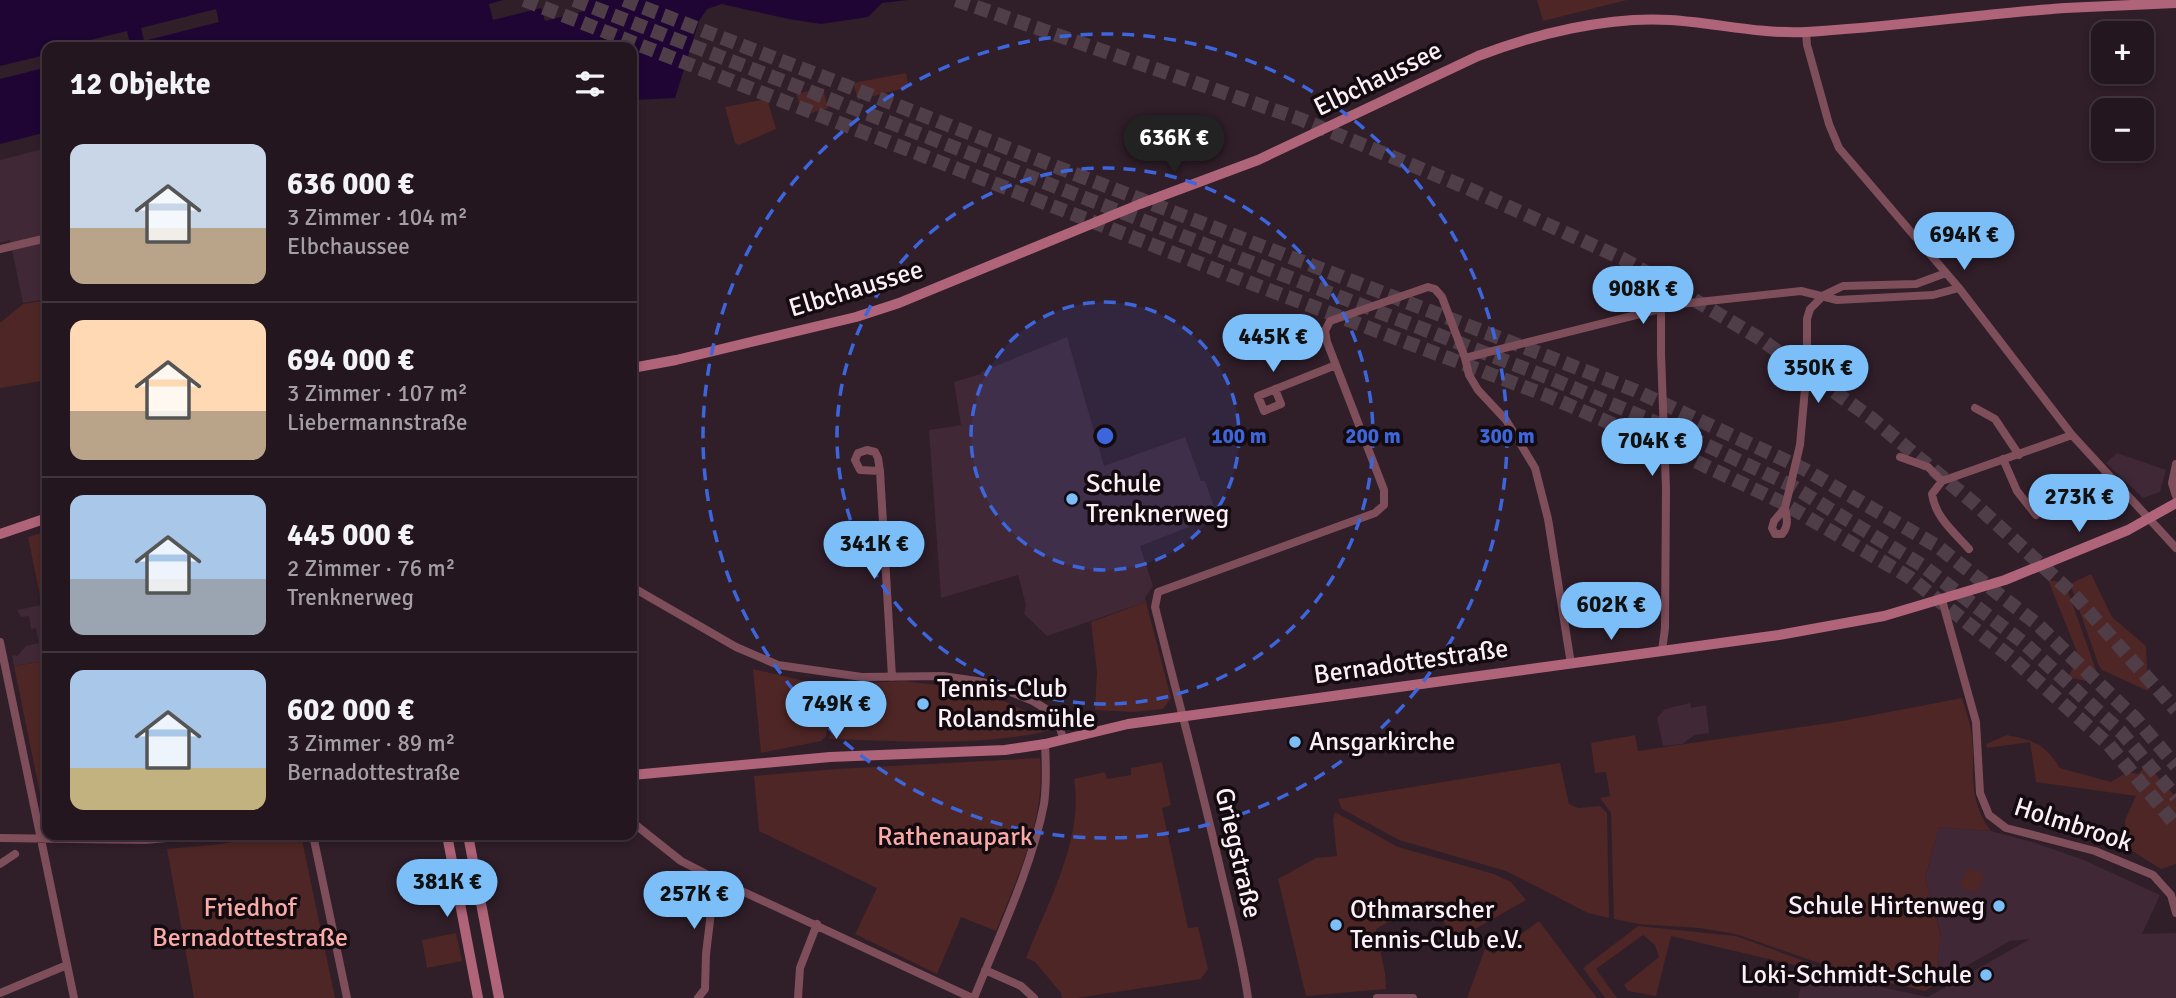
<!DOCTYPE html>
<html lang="de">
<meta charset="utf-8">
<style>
:root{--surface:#24161f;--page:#2c1f28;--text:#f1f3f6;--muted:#a39fa4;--line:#41353d;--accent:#7bbef8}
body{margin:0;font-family:Signika,sans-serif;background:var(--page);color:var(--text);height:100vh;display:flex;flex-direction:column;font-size:26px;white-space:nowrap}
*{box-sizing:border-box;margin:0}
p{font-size:23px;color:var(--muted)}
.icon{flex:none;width:38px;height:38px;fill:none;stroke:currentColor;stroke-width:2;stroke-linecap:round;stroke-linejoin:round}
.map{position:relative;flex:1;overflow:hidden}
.sheet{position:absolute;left:42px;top:42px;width:595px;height:798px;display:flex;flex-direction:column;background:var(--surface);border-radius:14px;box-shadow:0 4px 10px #0003,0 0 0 2px var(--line)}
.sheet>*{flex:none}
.controls{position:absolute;left:2091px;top:21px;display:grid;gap:14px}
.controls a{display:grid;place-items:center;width:63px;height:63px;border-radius:14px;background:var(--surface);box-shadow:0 4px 10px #0003,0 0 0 2px var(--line);font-size:35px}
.price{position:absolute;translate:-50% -60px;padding:0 16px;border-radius:24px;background:var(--accent);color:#111;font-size:23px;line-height:46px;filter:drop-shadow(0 2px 4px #0008)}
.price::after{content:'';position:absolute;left:50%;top:42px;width:21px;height:16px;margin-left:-10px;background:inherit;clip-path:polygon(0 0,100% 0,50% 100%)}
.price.selected{background:#222;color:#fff}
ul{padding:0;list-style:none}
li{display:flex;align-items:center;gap:21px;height:175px;padding:0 28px}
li+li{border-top:2px solid var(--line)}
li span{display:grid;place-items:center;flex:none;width:196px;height:140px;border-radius:14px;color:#555}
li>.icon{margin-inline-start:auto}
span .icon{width:84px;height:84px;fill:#fffc;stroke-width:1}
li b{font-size:30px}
h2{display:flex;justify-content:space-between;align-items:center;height:84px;padding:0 28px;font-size:30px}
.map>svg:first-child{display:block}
.built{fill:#402836}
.green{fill:#4e2625}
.water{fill:#1f0534}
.pier{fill:#301e29}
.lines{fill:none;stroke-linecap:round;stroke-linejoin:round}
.highway-tunnel{stroke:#4f3d48;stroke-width:14;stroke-dasharray:14 7;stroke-linecap:butt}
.street{stroke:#7e4e5a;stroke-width:8}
.secondary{stroke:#b06479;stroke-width:10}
.ring{fill:none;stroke:#3e66dc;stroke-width:3.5;stroke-dasharray:12 9}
.poi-dot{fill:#7bbef8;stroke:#130b0f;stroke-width:2.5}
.labels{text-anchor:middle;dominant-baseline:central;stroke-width:7;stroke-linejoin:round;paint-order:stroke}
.street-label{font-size:26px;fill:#fceff6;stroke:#130b0f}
.poi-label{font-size:26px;fill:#fceff6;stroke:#130b0f;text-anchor:start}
.park-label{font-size:26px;fill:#fbaba7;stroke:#130b0f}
.centre{fill:#3e66dc;stroke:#130b0f;stroke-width:3.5}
.ring-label{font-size:21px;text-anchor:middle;font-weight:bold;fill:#3e66dc;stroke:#130b0f;stroke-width:7;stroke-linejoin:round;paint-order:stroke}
</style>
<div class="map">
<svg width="2176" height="998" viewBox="0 0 2176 998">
<rect width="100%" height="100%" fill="#301e29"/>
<path class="built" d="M47,148v151l-24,4 -13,-63 -10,3v-83z
M1067,337l37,129 81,-29 16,44h4l12,35 -77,30 13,40 -8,12 1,4 -99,34 -23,-22 2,-9 -8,-30 -77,23 -12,-168 32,-5 -7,-43 27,-8v-2z
M2117,453l49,17 -6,22 -17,6 -37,-35z
M42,605l5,56 -33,5 -2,-11 5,1 9,-10 13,-3 -3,-15 -5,1 -2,-13 -8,1 -4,-7z
M1690,703l1,5 15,-3 3,28 -14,2 -13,9 -19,2 -6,-28 8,-9z
M1939,827l52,4 41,11 52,18 76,35 -18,39 34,-1v65h-378l9,-36 46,19 75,16 102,-58 -20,2 -68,39 -5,-21 4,-23 -16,-58z"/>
<path class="green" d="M1537,0h90l-84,21z
M906,73l3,14 -51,13 -5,-17z
M823,88l5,20 -24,7 -8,-21z
M767,99l9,30 -37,16 -4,-2 -10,-36z
M47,300v80l-47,8v-65l23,-19z
M47,531v297l-33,-162 33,-5 -5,-56 -14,-68z
M2091,574l21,43 34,29 2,45 -46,-21 -3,-4 -29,-82z
M2048,580l17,3 31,87 -5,12 -23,-5 11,-20z
M1146,602l25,96 -8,11 -29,3 -39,-2 2,-38 -6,-50z
M753,669l77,18 4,8 -8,41 -5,5 -60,12z
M903,681l51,6 38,8 56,27v9c-72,16 -146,10 -219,8l8,-46 12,-9z
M1962,698c3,10 7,21 9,32 6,39 -6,66 20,101l-52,-4 -14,51 16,59 -4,22 5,21 -17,11 -72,-16 -117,-41 -37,-6 -61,-4 -24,-5 -3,-106 -11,-15 10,-2 -4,-24 -11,1 -4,-30 44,-8 3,16 204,-30z
M2007,735c28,6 37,8 53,33l51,14 16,-10 11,2 9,-9 29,32v67l-15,5 -35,-22 -1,-27 11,-24 -100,-14 -6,-40 -43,6 -1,-4z
M1040,758c6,60 -22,118 -44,173l-35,-14 -24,57 -82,-40 22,-46 -118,-57 -5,-55 83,-7z
M1162,762l9,43 -9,3 26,120 10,-1 10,42 -7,10 -124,19h-15l-1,-5 -26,-31 -9,-4c21,-54 58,-119 48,-179l31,-7 2,7 24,-4v-7z
M1560,763l9,41 9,4 22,-2 7,7 2,105 -21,-5 -82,-42 -107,-31 -57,-31 -4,-10z
M1335,812l63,35 96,27 17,8 15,18 -70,40 -27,-40 -53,29 9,44 1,16 -80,7 -28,-117 38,-21 21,-2 -4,-36z
M263,835h38l34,163h-141l-27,-149 55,-5z
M1968,868l16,6 -7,19 -17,-7z
M1539,921l58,77h-130l18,-49 9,5z
M1638,926l98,10 71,26 -1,6 -135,-32 -15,60 -28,-5 -4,-6 35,-28 -4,-12 -12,-10 -47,34 21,29h-12l-22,-30z
M456,933l6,28 -35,7 -5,-28z"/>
<path class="water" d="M0,0h907l-25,3 -14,14 -47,7 -32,-5 -67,-15 -15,5 -8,12 -24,77 -43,2v-53h-75l-1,-3 -16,3h-493v85l-47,12z"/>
<path class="pier" d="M503,0h78l3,11 -39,10 -4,-13 -48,12 -4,-16z
M216,9l3,13 -75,19 -3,-13z
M127,31l3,13 -11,3h-57z
M41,56l3,12 -44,11v-13z"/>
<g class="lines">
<path class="highway-tunnel" d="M524,0l703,274 321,122 122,53 113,54 126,74 103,81 97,87 67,80
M574,0l978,379 129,54 111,53 131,80 101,77 97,89 55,65
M624,0l933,360 77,30 170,79 133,77 100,78 99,95 40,47
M956,0l344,119 165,68 158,72 58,33 78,46 112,80 105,87 97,89 103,116"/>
<path class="street" d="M1806,32l1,13 22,79 10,24 120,140 113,147 104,113
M0,249l47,-11
M1661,307v47l5,135 -1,139 -3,23
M1465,358l215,-54 121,-13 36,9 96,-5 26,-7
M1275,389l6,15 -17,7 -6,-15 78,-31
M1975,408l20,11 24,36
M1900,457l28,10 14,14
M2003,459l14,32 19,24
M2176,464l-4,19 4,13
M880,471l-20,-1 -5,-10 3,-7 9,-3 8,2 3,6 2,13 12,206
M1785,508c2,10 4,18 -3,26h-7l-3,-6 2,-7 11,-13 15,-63 7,-79v-47l3,-10 14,-14 19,-9 73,-2 30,-11
M1969,549c-15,-17 -34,-32 -37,-55l10,-13 130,-46
M632,587l104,60 42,18 84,12 81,-1 34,5 14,3 42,17 24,15 6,23
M1942,600l34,122 4,71 9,22 17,13 89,23 58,24 18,20 5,18
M0,642l74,356
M632,822l49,39 37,19 254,118
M313,835l34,163
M0,838l145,2 53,-5
M0,864l15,-10
M985,970l36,16 13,12
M0,993l67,-28
M698,998l7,-9 1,-35 5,-42 7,-32
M798,998l2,-30 17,-44
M974,998c24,-60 58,-131 70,-194 3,-20 2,-40 1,-60
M1248,998c-6,-42 -17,-84 -27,-126 -20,-89 -44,-176 -66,-265l3,-15 217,-79 9,-8v-15l-57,-148 -2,-11 5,-10 98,-34 7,2 7,8 23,61 4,17 9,15 28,30 29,48 13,51 23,145
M1377,998h36"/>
<path class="secondary" d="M632,368l44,-8 180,-43 43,-14 241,-99 118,-44 220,-104c57,-22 130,-40 192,-36 47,3 88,14 136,12 87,-5 173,-18 259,-24 37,-2 74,-3 111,-5
M0,534l47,-16
M632,775l198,-18 175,-7 40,-6 83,-20 651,-89 105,-19 121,-36 123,-50 48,-27
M447,835l31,163
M468,835l31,163"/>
</g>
<circle cx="1105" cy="436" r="134" fill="#3e66dc" fill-opacity=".12"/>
<g class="ring">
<circle cx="1105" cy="436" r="134"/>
<circle cx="1105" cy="436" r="268"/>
<circle cx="1105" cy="436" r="402"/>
</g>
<g class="poi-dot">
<circle cx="1072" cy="499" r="7"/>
<circle cx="923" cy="704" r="7"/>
<circle cx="1295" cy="742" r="7"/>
<circle cx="1999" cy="906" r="7"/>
<circle cx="1336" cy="925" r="7"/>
<circle cx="1986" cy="975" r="7"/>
</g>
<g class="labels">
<g class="street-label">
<text transform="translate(1378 79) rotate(-26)">Elbchaussee</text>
<text transform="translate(856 289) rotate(-17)">Elbchaussee</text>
<text transform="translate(1411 662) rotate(-8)">Bernadottestraße</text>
<text transform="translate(2073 825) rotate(18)">Holmbrook</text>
<text transform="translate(1238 853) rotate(77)">Griegstraße</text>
</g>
<g class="poi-label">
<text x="1086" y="484">Schule<tspan x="1086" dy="30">Trenknerweg</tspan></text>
<text x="937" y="689">Tennis-Club<tspan x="937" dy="30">Rolandsmühle</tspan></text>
<text x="1309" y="742">Ansgarkirche</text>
<text x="1985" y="906" text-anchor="end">Schule Hirtenweg</text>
<text x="1350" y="910">Othmarscher<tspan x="1350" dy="30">Tennis-Club e.V.</tspan></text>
<text x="1972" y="975" text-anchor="end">Loki-Schmidt-Schule</text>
</g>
<g class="park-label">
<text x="955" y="837">Rathenaupark</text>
<text x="250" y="908">Friedhof<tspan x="250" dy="30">Bernadottestraße</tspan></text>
</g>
</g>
<circle cx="1105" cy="436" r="10" class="centre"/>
<g class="ring-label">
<text x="1239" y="443">100 m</text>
<text x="1373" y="443">200 m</text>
<text x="1507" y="443">300 m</text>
</g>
</svg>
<div class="controls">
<a>+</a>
<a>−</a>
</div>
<b class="price selected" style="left:1174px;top:175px">636K €</b>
<b class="price" style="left:1964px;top:272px">694K €</b>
<b class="price" style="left:1643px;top:326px">908K €</b>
<b class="price" style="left:1273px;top:374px">445K €</b>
<b class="price" style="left:1818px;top:405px">350K €</b>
<b class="price" style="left:1652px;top:478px">704K €</b>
<b class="price" style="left:2079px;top:534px">273K €</b>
<b class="price" style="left:874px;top:581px">341K €</b>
<b class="price" style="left:1611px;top:642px">602K €</b>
<b class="price" style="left:836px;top:741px">749K €</b>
<b class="price" style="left:447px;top:919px">381K €</b>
<b class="price" style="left:694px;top:931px">257K €</b>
<section class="sheet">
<h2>12 Objekte<svg class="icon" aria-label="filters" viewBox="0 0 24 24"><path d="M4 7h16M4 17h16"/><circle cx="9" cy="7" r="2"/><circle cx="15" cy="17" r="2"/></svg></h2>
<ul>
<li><span style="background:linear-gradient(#c9d6e8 60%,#b9a48a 0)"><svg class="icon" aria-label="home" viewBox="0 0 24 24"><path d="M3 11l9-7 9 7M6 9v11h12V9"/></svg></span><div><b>636 000 €</b><p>3 Zimmer · 104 m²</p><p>Elbchaussee</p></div></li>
<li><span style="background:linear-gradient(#ffd9b3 65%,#b9a48a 0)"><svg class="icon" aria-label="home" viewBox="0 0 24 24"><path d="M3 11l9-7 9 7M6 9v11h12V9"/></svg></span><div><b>694 000 €</b><p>3 Zimmer · 107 m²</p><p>Liebermannstraße</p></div></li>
<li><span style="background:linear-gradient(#a9c7e8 60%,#9aa5b1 0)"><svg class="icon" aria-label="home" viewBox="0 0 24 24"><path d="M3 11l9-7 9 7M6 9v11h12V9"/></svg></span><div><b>445 000 €</b><p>2 Zimmer · 76 m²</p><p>Trenknerweg</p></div></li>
<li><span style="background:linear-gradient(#a9c7e8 70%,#c2b280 0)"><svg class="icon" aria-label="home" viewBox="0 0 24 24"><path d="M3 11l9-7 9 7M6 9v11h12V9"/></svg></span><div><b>602 000 €</b><p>3 Zimmer · 89 m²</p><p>Bernadottestraße</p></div></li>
</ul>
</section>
</div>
